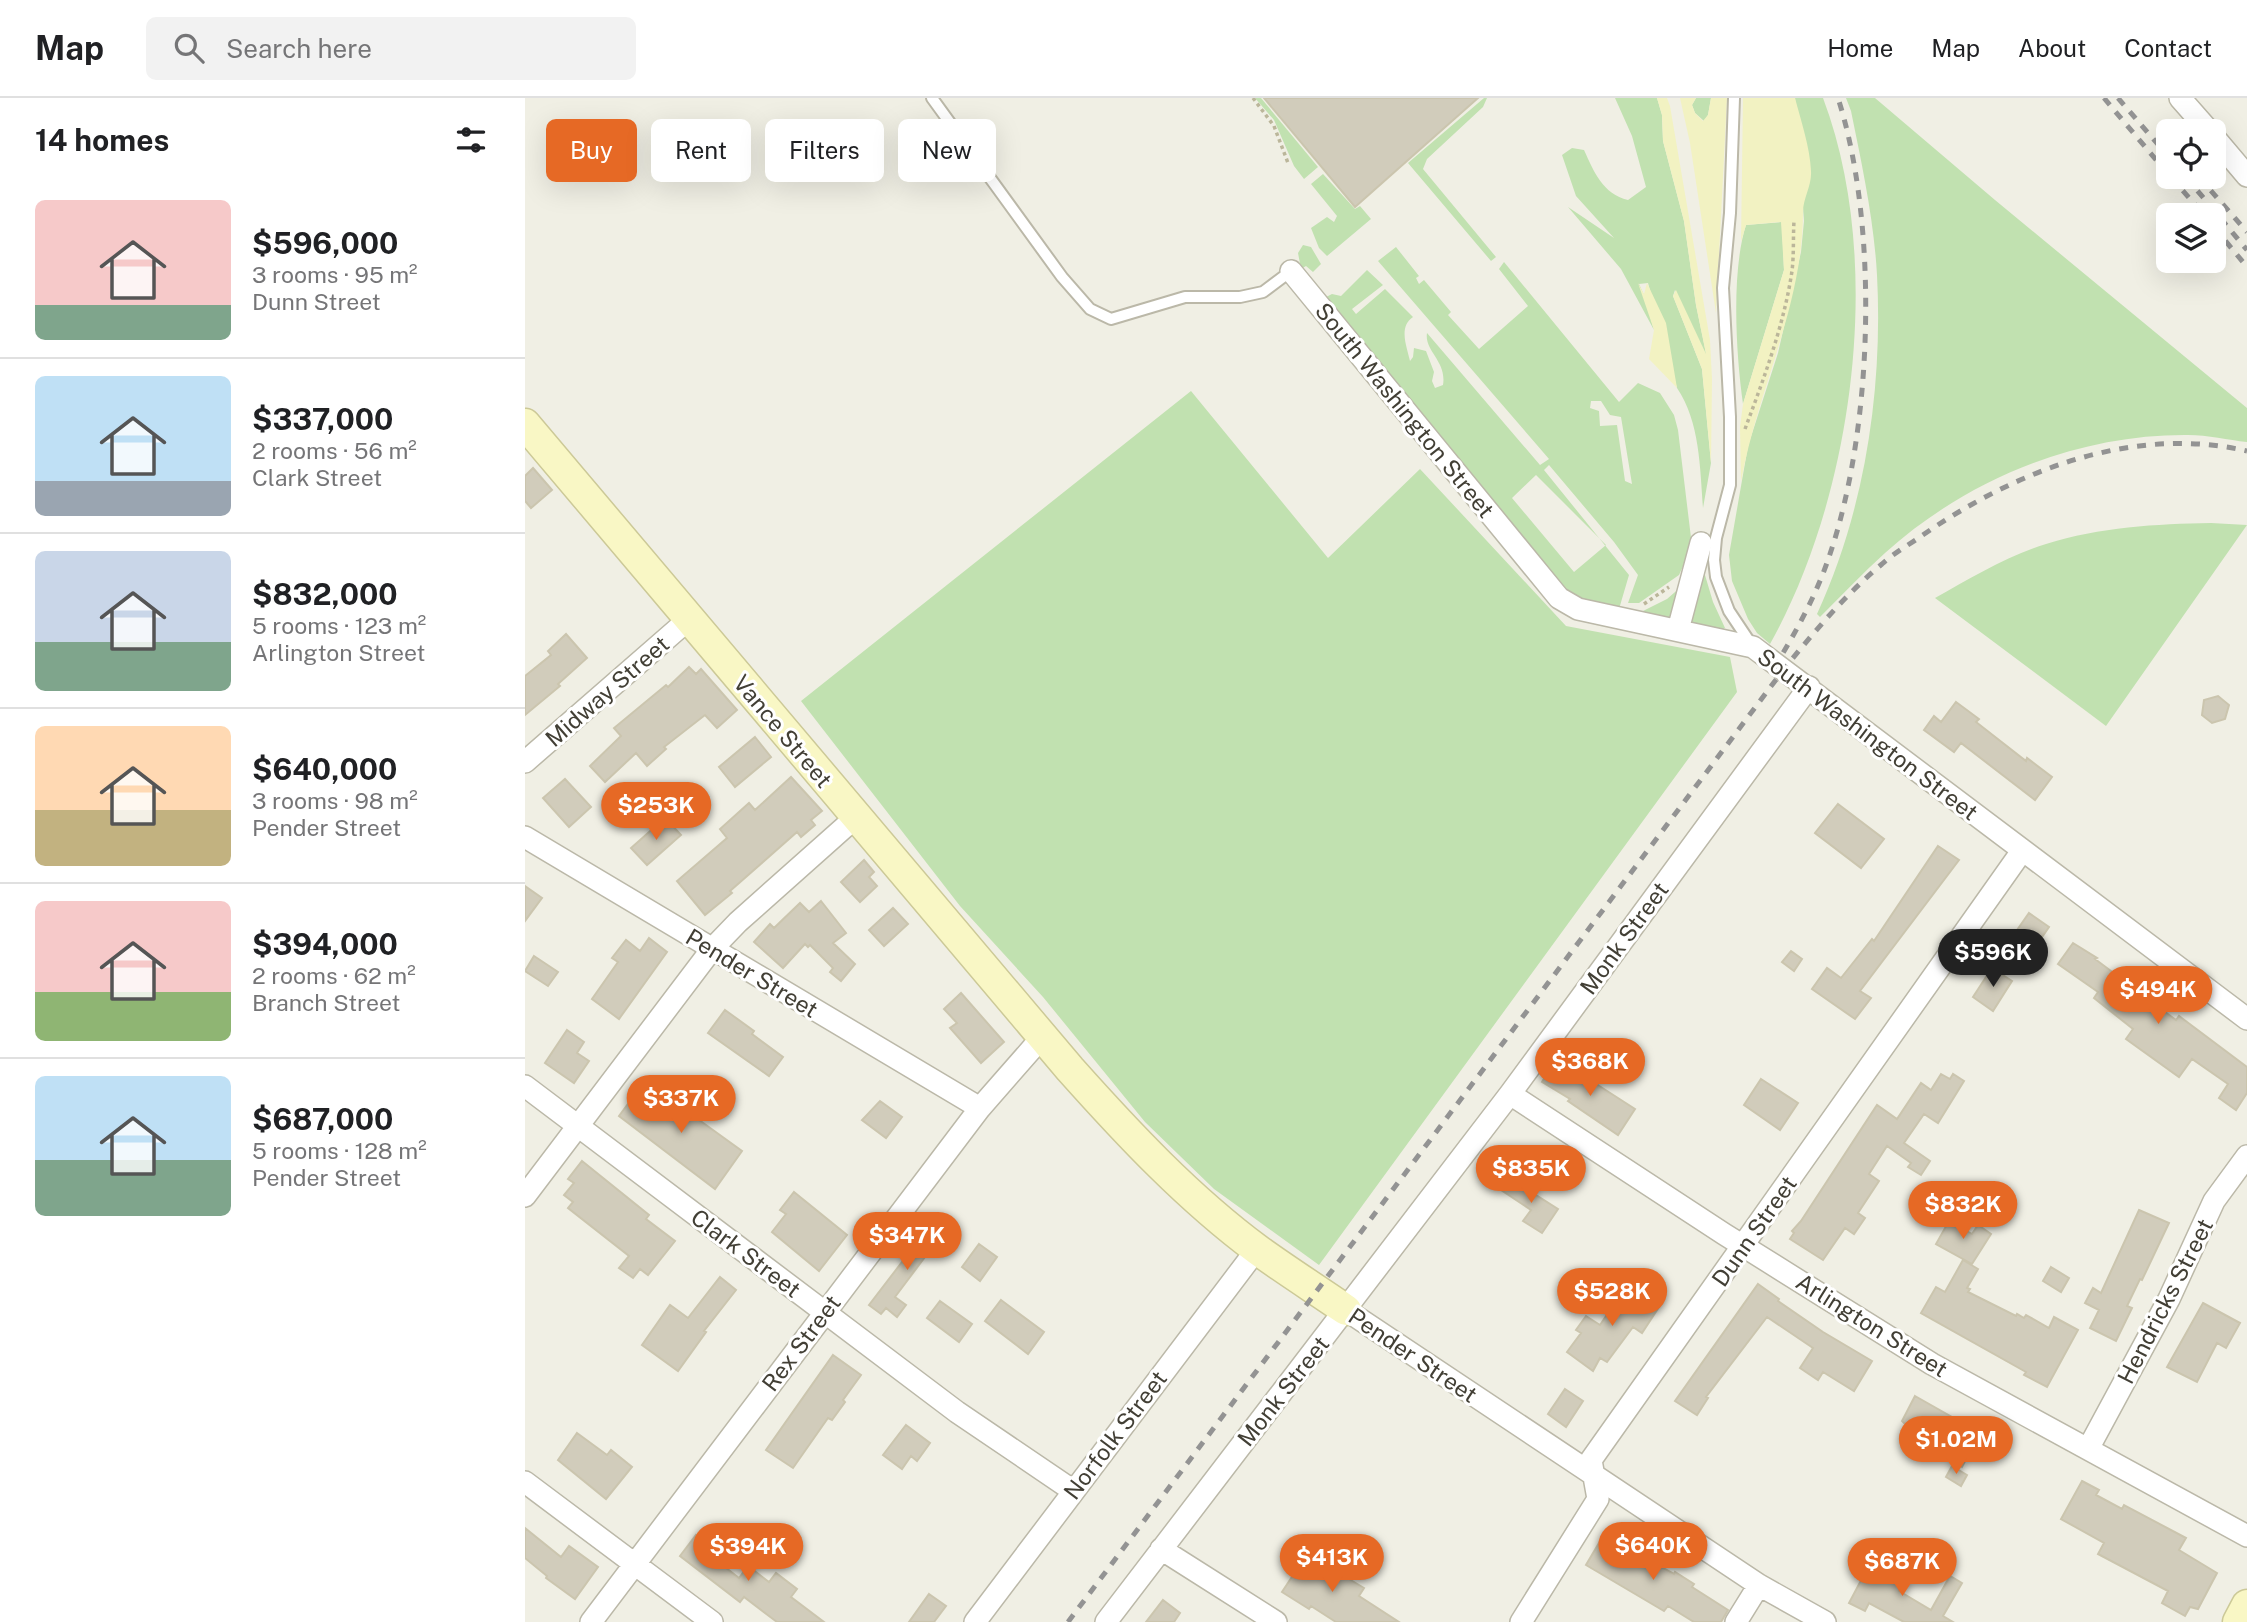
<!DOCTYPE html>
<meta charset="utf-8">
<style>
:root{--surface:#fff;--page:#f2f2f2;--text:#202124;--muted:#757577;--line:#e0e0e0;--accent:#e66925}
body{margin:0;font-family:"Public Sans",sans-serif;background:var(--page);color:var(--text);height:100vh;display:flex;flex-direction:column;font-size:26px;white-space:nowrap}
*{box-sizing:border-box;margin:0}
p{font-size:23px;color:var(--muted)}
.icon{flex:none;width:38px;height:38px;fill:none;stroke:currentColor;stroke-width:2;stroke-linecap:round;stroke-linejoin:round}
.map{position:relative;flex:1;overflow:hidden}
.drawer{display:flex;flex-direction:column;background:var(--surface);width:525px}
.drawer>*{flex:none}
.banner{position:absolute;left:21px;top:21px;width:665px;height:63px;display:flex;gap:14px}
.buttons{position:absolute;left:1631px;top:21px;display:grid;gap:14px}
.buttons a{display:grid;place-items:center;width:70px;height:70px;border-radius:10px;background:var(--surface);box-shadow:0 7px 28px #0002;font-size:35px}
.price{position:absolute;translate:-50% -60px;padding:0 16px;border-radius:24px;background:var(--accent);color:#fff;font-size:23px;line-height:46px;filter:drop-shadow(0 2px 4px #0008)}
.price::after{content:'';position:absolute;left:50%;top:42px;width:21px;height:16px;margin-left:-10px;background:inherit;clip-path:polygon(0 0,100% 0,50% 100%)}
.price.current{background:#222;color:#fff}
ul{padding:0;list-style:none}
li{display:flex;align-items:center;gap:21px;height:175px;padding:0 35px}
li+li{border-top:2px solid var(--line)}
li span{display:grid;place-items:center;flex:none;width:196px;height:140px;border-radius:10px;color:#555}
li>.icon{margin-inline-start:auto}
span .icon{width:84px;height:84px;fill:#fffc;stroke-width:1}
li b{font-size:30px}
h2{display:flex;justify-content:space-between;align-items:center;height:84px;padding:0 35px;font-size:30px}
.pill{padding:0 24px;border-radius:10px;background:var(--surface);box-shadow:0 7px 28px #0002;font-size:24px;line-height:63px}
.pill.current{background:var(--accent);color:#fff}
header{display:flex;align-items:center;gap:42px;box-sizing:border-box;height:98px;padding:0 35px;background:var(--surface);border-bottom:2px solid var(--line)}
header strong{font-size:33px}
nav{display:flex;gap:38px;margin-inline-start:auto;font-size:24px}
.search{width:490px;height:63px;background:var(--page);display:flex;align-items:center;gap:18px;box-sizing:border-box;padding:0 24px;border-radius:10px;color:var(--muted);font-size:26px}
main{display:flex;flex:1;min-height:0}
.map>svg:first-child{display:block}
.green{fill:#c1e1b0;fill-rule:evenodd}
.sand{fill:#f2f2c2}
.building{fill:#d1ccbb;stroke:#cbc5ae;stroke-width:2}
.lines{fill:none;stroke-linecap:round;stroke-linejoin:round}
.lane-casing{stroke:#bbb8a8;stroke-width:14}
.street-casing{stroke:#bbb8a8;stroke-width:24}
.secondary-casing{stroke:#ccc997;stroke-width:33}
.path{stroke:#bbb69a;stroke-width:3.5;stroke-dasharray:3.5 3.5;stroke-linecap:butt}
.lane{stroke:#fff;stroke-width:10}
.street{stroke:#fff;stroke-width:21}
.secondary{stroke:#f9f7c5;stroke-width:30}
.rail{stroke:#939393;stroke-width:5;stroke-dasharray:9 9;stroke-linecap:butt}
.labels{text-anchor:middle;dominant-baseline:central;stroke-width:6;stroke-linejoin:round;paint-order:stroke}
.street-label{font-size:23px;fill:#423f35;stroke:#fff}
</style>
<header>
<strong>Map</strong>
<div class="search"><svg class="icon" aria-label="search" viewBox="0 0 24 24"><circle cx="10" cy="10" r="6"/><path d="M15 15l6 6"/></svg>Search here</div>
<nav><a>Home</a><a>Map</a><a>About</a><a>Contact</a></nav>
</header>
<main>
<section class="drawer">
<h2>14 homes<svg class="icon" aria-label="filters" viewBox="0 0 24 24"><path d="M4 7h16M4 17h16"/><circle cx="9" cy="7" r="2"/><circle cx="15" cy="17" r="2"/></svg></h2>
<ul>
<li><span style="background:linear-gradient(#f6c9c9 75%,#7fa58c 0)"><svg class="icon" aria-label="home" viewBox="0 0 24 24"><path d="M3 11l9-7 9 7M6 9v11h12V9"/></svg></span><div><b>$596,000</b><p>3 rooms · 95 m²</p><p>Dunn Street</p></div></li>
<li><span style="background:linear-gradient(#bfe0f5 75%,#9aa5b1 0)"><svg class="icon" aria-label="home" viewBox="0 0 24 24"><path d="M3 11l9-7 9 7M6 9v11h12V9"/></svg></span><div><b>$337,000</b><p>2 rooms · 56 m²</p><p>Clark Street</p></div></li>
<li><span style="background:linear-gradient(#c9d6e8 65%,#7fa58c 0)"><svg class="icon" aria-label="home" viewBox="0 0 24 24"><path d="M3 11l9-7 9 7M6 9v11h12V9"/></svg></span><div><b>$832,000</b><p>5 rooms · 123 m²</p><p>Arlington Street</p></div></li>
<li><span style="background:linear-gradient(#ffd9b3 60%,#c2b280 0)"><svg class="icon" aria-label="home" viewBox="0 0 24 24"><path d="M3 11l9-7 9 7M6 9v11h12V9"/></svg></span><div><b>$640,000</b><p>3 rooms · 98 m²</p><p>Pender Street</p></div></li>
<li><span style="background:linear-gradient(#f6c9c9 65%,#8fb573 0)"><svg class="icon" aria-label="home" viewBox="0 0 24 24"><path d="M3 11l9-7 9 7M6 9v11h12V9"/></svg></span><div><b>$394,000</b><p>2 rooms · 62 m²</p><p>Branch Street</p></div></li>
<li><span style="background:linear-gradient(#bfe0f5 60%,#7fa58c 0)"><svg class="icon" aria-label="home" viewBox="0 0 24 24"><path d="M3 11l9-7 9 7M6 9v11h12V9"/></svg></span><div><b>$687,000</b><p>5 rooms · 128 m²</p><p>Pender Street</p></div></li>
</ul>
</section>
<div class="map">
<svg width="1722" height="1524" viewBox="0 0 1722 1524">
<rect width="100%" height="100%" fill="#f0efe4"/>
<path class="green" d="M730,0h6l57,69 -14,12 -10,-13 -20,-46z
M959,0h3l-4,9 -56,52 -4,10 73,88 -5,4 -83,-98z
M1090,0h42l5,17 1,26 21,80 12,84 11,53 -32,-68 -2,6 29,73 9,94 -8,45c-3,-40 -3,-86 -26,-120l-29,-105 -9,1 5,11 10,35 -33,-61 -53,-62 46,31 -38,-42 -14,-41 10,-7 12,2c10,22 19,44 44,50l18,-13 -14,-51z
M1171,0h15l-3,17 -4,6 -9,-8 -3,-8z
M1270,0h28c62,163 31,396 -53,546l-13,-11 -9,-14 -16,-38 -3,-26 19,-109 30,-93 23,-101 3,-31z
M1321,0h29l120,102 252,208v34c-19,-2 -39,-7 -59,-7 -110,-1 -221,44 -303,118 -22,20 -43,42 -65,64l-3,-3c48,-104 66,-225 60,-339 -3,-55 -15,-110 -26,-164z
M798,76l32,35 5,-3 11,13 -44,37 -8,-8 -8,-20 16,-11 7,5 3,-6 -26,-32z
M1257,124l2,48 -41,134c-7,-49 -12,-132 3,-179z
M778,147l8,2 10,17 -8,8 -7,-6 -5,3 -3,-16z
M871,149l23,29 -3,2 3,6 5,-4 27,32 -3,3 31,34 49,-43 -29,-37 5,-7 115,140 19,-19 22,10 14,22 4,15 14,116 -13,29 -40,28h-11l10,-28 -24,-33 -65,-77 -5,5 85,105 -10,34 -35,-8 -16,-10 -240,-285 -2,-9 6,-3 9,2 26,-26 16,15 -31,24 4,5 29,-25 28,28c-15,10 -6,30 -3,44l3,-4 1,-9 12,3 8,21 -2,9 3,7 8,-3c4,-24 -19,-34 -16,-52l113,132 9,-6 -171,-198zM1066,303h10l9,14 11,2 11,67 -7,-3 -8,-56 -17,1 -1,-15 -9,-3zM1011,377l70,70 -32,27 -62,-74z
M666,293l137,167 92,-89 146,157 164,31 7,35 -418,573 -105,-76 -69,-67 -102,-125 -83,-91 -159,-205z
M1686,425l36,2 -141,201 -171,-128c36,-20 72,-42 111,-54 54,-17 110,-20 165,-21z
M1177,467l11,37 12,26 -4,2 -32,-6z
M1157,488l-9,36 -36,-8 30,-15z"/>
<path class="sand" d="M1132,0h10l3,8 40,234 2,39 -1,84 -9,-94 -29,-73 3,-6 30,64 -10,-49 -12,-84 -21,-80 -1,-26z
M1155,0h16l-4,7 3,8 8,8 5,-6 3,-17h16l-11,215 -26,-170z
M1218,0h52c6,23 15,49 16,73 1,15 -8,27 -8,41 0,94 -46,179 -62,270l-1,-55 3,-23 41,-134 -3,-48 -35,3 -5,17z
M1113,185l6,11 3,-11 19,40 11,65 -28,-29 5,-29z"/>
<path class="building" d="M739,0h214l-123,109z
M8,370l19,22 -21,18 -6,-7v-25z
M41,536l21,24 -29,26 2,2 -35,29v-39l26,-21 -3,-4z
M164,569l7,7 5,-5 36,41 -20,18 -12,-13 -41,32 2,2 -19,17 -11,-13 -31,29 -15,-16 31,-30 -7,-8 52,-43 2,2z
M1693,598l11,9 -4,14 -13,4 -10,-8 2,-15z
M1431,604l23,17 -3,3 50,39 1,-3 25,19 -17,23 -74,-57 -7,9 -30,-22 10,-14 7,6z
M230,639l16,20 -36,30 -16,-20z
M266,679l31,34 -11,9 4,5 -14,12 -4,-5 -67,59 2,2 -27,22 -28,-34 50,-43 -7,-9 29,-26 6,7z
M40,681l26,28 -22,20 -26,-29z
M1313,706l46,35 -23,29 -46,-35z
M140,720l16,17 -34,30 -16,-17z
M1413,748l21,14 -99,131 11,7 -16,21 -43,-30 15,-21 14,10 31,-39 2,2z
M339,762l10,12 -5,5 8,9 -17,16 -19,-20z
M0,788l17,12 -17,23z
M296,803l25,32 -13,10 22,21 -14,17 -11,-9 3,-4 -23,-23 -2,2 -3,-3 -22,24 -29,-26 16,-18 4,4 26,-25 9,9z
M368,810l15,16 -24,22 -15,-16z
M1504,815l20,14 -11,16 7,5 -9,14 -28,-19z
M124,840l18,14 -48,67 -27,-20 26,-37 -6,-4 14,-18 14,11z
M1548,845l24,15 -2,1 28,21 4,-6 14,10 -5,7 40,29 3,-4 68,51v26l-11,17 -17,-12 9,-14 -36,-25 -13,18 -53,-38 7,-10 -39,-31 4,-6 -40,-28z
M1266,853l11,8 -8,12 -12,-9z
M9,858l24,16 -10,14 -23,-15z
M1467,870l20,13 -19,30 -20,-14z
M436,895l43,49 -23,21 -31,-35 7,-5 -13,-14z
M200,912l29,21 -2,3 31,23 -14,19 -61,-43z
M42,932l17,12 -7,11 12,8 -15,22 -29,-20z
M1037,964l73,47 -17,26 -50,-34 2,-2 -28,-17 8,-13 5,4z
M1416,976l9,5 3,-5 11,7 -26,42 -14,-9 -20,29 26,18 -9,14 -13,-8 3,-4 -24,-17 -18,28 10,7 -21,32 7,5 -11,16 -9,-6 -22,32 -33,-21 4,-6 -2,-2 9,-10 76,-116 20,14 24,-36 10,7z
M1236,981l37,24 -18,27 -36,-25z
M120,983l97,70 -27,38 -96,-73z
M355,1003l22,16 -16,21 -24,-18z
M57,1063l67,54 -3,4 29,22 -27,34 -8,-6 -7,9 -14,-10 10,-12 -61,-48 5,-6 -9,-7 10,-12 -6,-4z
M984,1080l49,31 -16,24 -19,-12 8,-11 -30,-20z
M269,1094l53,43 -28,36 -47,-39 14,-18 -6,-4z
M1614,1112l30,13 -27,57 -2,-1 -13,27 5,2 -16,33 -26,-13 9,-18 -14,-7 8,-15 8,5z
M409,1123l13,10 -16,24 -3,-2 -33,44 11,8 -9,12 -11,-9 -5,6 -12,-9 33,-43 2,1z
M1424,1123l23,13 6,-9 13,9 -19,30 -36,-20z
M454,1146l18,13 -17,24 -18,-14z
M1438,1162l15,9 -11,19 3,1 -2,3 48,24 1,-2 7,4 2,-3 23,13 5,-11 24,13 -31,57 -23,-12 2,-3 -105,-59 15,-26 9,5z
M1526,1169l18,11 -8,14 -18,-11z
M195,1179l16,13 -32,41 2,1 -28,39 -36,-26 28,-40 18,13z
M1233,1186l21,15 -1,2 45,31 49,29 -18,30 -31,-19 -5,8 -18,-12 13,-20 -46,-31 -61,80 2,1 -11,17 -22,-14z
M1102,1187l32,22 -17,26 -9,-6 -26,35 -7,-4 -7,13 -26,-19 14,-19 -5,-3 10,-14 14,9z
M476,1202l43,32 -16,22 -43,-33z
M415,1203l32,23 -13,18 -32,-24z
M1678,1205l37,20 -14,25 -9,-5 -20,39 -30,-15z
M308,1257l28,20 -18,25 2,2 -13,18 -4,-2 -35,50 -27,-18z
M1040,1291l18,12 -17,26 -18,-13z
M1390,1298l65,37 -18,34 -16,-9 2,-4 -9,-5 4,-7 -35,-15 -6,-6z
M381,1327l24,18 -13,18 -6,-5 -9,13 -19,-14z
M52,1335l30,22 4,-5 21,17 -26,32 -48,-39z
M1427,1368l15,9 -6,11 -15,-9z
M1557,1383l17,9 -3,5 26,14 2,-4 62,33 -7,12 38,23 -19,36 -8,-2 -5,9 -23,-13 6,-12 -70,-37 6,-11 -43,-24z
M0,1430l36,29 8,-11 29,21 -23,32 -29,-21 1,-2 -22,-18z
M1081,1433l21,12 -3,4 50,27 1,-2 19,12 -2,3 36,23 -7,12h-27l-26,-16 -4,5 -78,-46z
M187,1435l16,12 -12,15 23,18 9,-12 21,16 7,-9 21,16 -6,8 33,25h-47l-33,-25 -4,5 -60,-46 16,-21 9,7z
M782,1456l57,34 -5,8 40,26h-63l-25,-16 -2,3 -27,-17z
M1356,1469l24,13 -6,11 32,19 19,-34 12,7 -19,33 10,6h-49l-35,-19 -4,8 -16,-8 16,-30 9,6z
M404,1496l17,12 -12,16h-25z
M638,1502l17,13 -6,9h-28z"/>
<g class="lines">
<g class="lane-casing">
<path id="lane" d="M407,0l130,179 28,32 21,10 74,-22h55l23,-5 28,-21
M1209,0l-4,115 -7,75 7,129v68l-14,53 -2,22 2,17 13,34 22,33"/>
</g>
<g class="street-casing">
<path id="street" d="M1655,0l29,33
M1689,39l33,39
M766,173l268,327 19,11 175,38 494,372
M1153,532l23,-87
M0,664l164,-143
M0,739l455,271
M0,988l432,326 115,78
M985,996l214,140 208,130 315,172
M0,1098l187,-247 26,-27 118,-105
M821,1212l413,275 66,37
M1563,1351l81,-150 45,-98 33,-45
M0,1384l187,140
M636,1451l115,73
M66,1524l389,-514 63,-72
M450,1524l282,-373
M581,1524l404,-528 299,-407
M996,1524l77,-123 -7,-39 431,-609
M1211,1524l23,-37"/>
</g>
<g class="secondary-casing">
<path id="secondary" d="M0,326l545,645c58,65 118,129 188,181 29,21 59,40 88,60
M1713,1524l9,-17"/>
</g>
<path class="path" d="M728,0l21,28 14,37
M1220,331c19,-51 39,-104 47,-158 2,-16 1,-34 2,-50
M1119,506l25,-17"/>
<use href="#lane" class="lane"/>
<use href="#street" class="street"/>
<use href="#secondary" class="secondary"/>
<path class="rail" d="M1579,0l64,76
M1593,0l50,58
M1646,79l33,38
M1661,79l61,73
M1674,79l48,55
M1689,129l33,40
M1249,570c22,-36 43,-74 56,-114 43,-127 49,-328 8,-456
M543,1524l716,-953c30,-37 61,-74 98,-105 11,-10 23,-17 35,-25 94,-66 213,-115 330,-88"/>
</g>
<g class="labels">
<g class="street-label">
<text transform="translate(880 312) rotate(51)">South Washington Street</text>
<text transform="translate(82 593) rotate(-41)">Midway Street</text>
<text transform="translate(258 633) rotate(50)">Vance Street</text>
<text transform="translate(1343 636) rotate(37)">South Washington Street</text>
<text transform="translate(1099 840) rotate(-54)">Monk Street</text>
<text transform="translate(227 875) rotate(31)">Pender Street</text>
<text transform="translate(1229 1133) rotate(-55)">Dunn Street</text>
<text transform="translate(221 1155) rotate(37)">Clark Street</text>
<text transform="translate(1640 1203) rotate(-63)">Hendricks Street</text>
<text transform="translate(1347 1227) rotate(32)">Arlington Street</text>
<text transform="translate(276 1245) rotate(-53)">Rex Street</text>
<text transform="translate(888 1257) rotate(34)">Pender Street</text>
<text transform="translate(758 1293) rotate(-52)">Monk Street</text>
<text transform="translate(590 1337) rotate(-53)">Norfolk Street</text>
</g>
</g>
</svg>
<div class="buttons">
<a><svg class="icon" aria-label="locate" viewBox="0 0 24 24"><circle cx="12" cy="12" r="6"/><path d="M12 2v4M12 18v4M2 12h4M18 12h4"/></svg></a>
<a><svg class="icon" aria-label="layers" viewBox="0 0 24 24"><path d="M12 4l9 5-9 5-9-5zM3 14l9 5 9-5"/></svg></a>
</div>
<b class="price" style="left:131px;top:744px">$253K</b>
<b class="price current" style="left:1468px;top:891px">$596K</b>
<b class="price" style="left:1633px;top:928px">$494K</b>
<b class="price" style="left:1065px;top:1000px">$368K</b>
<b class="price" style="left:156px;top:1037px">$337K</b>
<b class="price" style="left:1006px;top:1107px">$835K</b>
<b class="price" style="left:1438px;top:1143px">$832K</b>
<b class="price" style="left:382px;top:1174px">$347K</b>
<b class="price" style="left:1087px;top:1230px">$528K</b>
<b class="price" style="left:1431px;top:1378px">$1.02M</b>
<b class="price" style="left:1128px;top:1484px">$640K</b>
<b class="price" style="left:223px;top:1485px">$394K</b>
<b class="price" style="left:807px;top:1496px">$413K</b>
<b class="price" style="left:1377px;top:1500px">$687K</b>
<div class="banner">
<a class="pill current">Buy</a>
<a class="pill">Rent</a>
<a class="pill">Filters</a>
<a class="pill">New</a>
</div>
</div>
</main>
